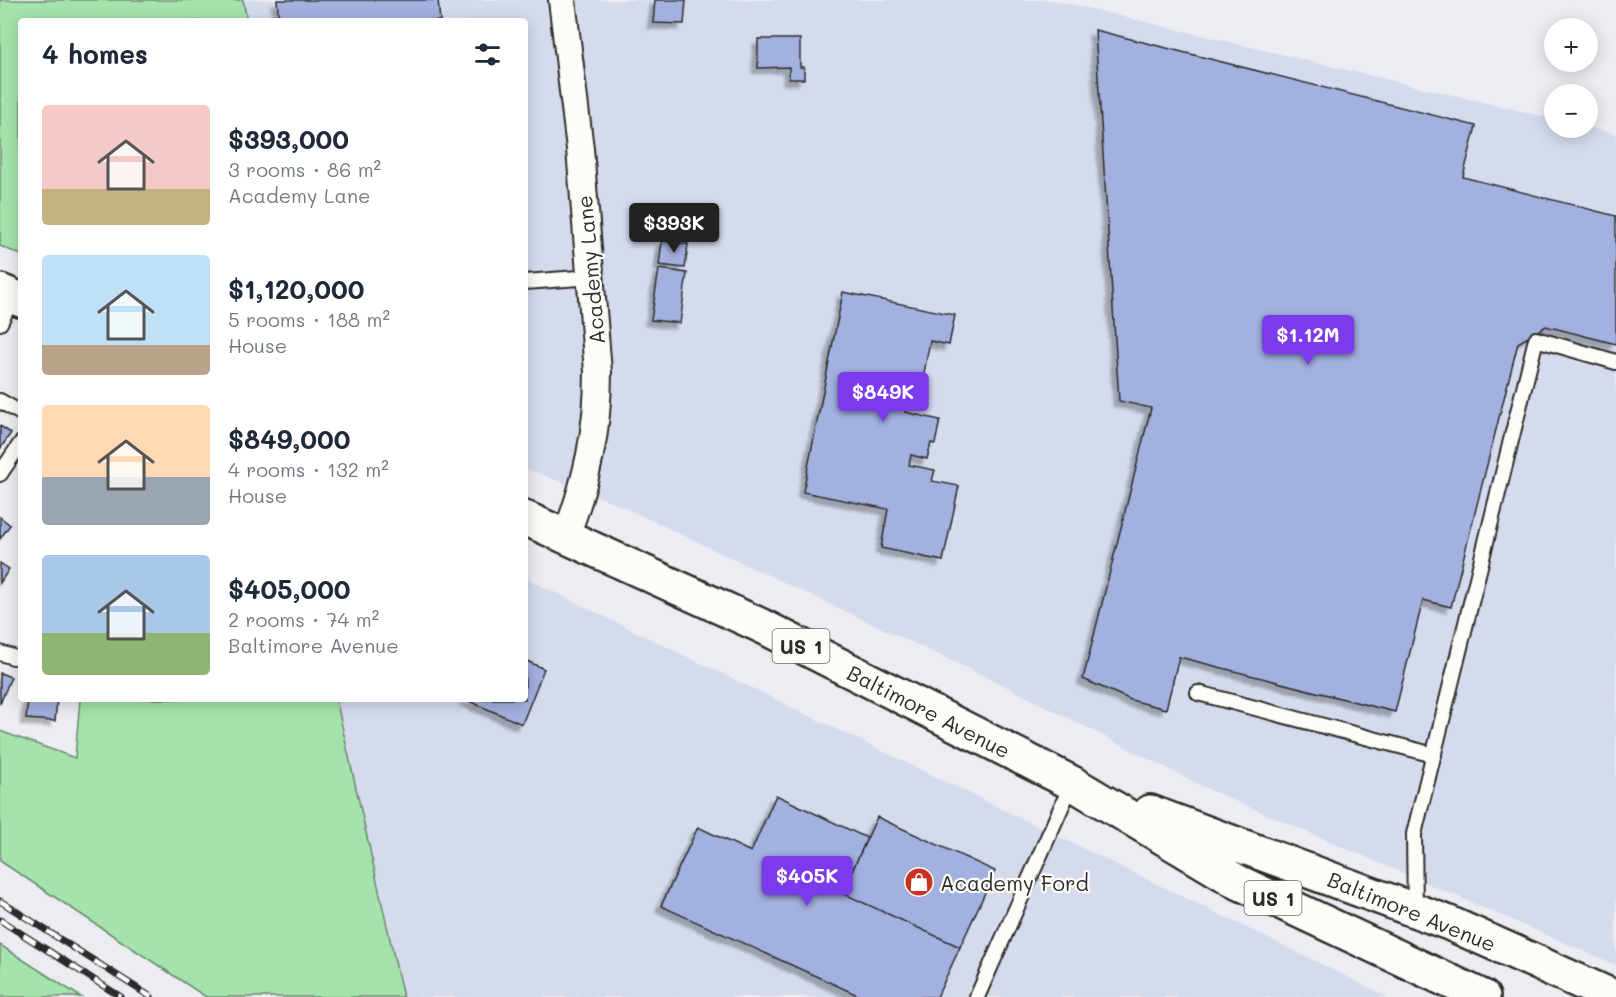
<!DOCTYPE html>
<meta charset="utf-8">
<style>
:root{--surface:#fff;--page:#f6f6f7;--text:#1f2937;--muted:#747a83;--accent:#7c3aed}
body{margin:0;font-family:Mali,sans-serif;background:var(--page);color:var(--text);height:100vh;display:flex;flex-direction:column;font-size:22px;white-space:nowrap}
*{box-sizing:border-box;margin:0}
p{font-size:20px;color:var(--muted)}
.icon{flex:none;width:33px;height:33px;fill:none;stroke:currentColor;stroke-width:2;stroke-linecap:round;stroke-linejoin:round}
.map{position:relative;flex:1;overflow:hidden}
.drawer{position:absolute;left:18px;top:18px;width:510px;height:684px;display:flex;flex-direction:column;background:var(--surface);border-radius:6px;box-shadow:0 3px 15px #0003}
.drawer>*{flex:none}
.controls{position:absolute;left:1544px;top:18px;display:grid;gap:12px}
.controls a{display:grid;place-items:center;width:54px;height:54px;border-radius:50%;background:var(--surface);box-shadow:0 3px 15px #0003;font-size:30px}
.price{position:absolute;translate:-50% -51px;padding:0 14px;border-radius:6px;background:var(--accent);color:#fff;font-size:20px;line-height:39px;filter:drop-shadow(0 2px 3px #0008)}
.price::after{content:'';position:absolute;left:50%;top:36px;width:18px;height:14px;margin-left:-9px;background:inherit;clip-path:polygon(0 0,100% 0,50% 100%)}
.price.on{background:#222;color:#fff}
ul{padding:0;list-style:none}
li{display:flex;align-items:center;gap:18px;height:150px;padding:0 24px}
li span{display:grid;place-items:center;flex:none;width:168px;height:120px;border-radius:6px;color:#555}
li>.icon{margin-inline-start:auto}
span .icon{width:72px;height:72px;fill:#fffc;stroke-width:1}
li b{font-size:26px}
h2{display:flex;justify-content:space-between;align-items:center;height:72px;padding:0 24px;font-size:26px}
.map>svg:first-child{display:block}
.built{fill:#d5dbed}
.green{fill:#a4e3ac;stroke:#68876c;stroke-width:1.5}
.building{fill:#a3b1e0;stroke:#2b2b2b;stroke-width:1.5;filter:url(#shadow)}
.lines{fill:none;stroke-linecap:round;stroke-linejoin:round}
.lane-casing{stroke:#2b2b2b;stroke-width:18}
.street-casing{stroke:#2b2b2b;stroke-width:30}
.primary-casing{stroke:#2b2b2b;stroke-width:38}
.lane{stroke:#fdfcf7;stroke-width:14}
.street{stroke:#fdfcf7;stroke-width:26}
.primary{stroke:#fdfcf7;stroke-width:33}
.rail-casing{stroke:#2b2b2b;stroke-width:7}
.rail{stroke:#fdfcf7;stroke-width:4.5;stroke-dasharray:14;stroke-linecap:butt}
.labels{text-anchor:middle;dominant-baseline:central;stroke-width:4.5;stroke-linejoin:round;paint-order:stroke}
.shield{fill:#fdfcf7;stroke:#6a6a68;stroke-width:1.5}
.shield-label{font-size:20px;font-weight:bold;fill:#2b2b2b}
.street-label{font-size:21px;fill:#2b2b2b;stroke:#fdfcf7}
.poi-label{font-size:21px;fill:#2b2b2b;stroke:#fdfcf7;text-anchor:start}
</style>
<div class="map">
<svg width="1616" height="997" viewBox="0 0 1616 997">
<defs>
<filter id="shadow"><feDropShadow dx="-5.5" dy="5.5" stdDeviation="1.5" flood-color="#0004"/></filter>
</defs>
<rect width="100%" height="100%" fill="#ebedf2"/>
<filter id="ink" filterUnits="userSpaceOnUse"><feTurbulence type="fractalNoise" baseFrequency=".0167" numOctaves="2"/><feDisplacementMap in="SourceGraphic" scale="12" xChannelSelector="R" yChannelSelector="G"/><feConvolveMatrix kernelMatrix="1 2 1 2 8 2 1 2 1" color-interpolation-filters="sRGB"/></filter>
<g filter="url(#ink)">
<path class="built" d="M243,0h810l501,119v9l33,-1 29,7v831l-406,-175 -209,-106 -389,-182 -87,-34v-447h-278z
M525,578l677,328 186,91h-985l-67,-298h189z"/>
<path class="green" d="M0,0h243l4,21h-226v234l-21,-9z
M80,699h256l67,298h-197l-206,-136v-130l75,27z
M0,945l81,52h-81z"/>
<path class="building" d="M277,0h161l2,21h-161z
M655,0h31l-2,24 -31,-1z
M1095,30l381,96 -13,51 153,39v128l-70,-18 -28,17 -67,264 -28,-7 -28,112 -216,-55 -13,52 -35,-9 -48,-21 68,-271 -32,-7z
M758,39h42v28h4v12h-15v-12l-31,1z
M662,241l26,3 -3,24 -26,-3z
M659,269l28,4 -7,50 -29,-3z
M843,292l112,23 -6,30 -19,-4 -12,64 -11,-2 -2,9 35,8 -5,24 -4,-1 -4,16 -16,-4 -2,10 26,5 -3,11 27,5 -16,75 -62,-13 7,-39 -85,-17z
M0,426l11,7 -11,16z
M0,517l10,8 -10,14z
M0,563l9,6 -9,14z
M525,660l19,9 -22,55 -58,-25h61z
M0,673l11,4 -11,27z
M28,699h29l-2,22 -29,-2z
M776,795l91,43 -25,55 118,54 -23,50h-75l-201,-91 37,-79 53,25z
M877,817l118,54 -35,76 -118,-54z"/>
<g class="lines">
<g class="lane-casing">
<path id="lane" d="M525,282l67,-5
M0,323l13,-26
M0,401l21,12
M0,474l21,-31
M0,653l13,4
M1198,693l236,62
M1415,910l-1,-76 122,-495 80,23
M977,997l95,-214"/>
</g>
<g class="street-casing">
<path id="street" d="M562,0l18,149 18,223c0,60 -11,108 -32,164"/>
</g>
<g class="primary-casing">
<path id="primary" d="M0,291l21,9
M525,518l239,109 308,156 164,98 247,116
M1150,812l299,111 165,74"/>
</g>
<use href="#lane" class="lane"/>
<use href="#street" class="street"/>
<use href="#primary" class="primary"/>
<g class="rail-casing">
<path id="rail" d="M0,901l151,96
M0,920l121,77"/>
</g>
<use href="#rail" class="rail"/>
</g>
</g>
<defs>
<g id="shop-disc" transform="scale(1.5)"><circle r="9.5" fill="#c8321e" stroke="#fdfcf7"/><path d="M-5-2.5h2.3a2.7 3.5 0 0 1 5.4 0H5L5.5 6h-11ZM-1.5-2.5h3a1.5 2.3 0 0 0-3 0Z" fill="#fff"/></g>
</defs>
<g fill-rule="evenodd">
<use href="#shop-disc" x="919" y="882"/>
</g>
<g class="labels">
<g class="shield">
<rect x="772.5" y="629" width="57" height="34" rx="4.5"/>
<rect x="1244.5" y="881" width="57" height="34" rx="4.5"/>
</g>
<g class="shield-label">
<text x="801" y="646">US 1</text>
<text x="1273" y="898">US 1</text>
</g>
<g class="street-label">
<text transform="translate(590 270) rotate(-95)">Academy Lane</text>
<text transform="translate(929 711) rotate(27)">Baltimore Avenue</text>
<text transform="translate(1412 911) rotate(22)">Baltimore Avenue</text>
</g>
<g class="poi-label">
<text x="940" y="882">Academy Ford</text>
</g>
</g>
</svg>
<div class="controls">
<a>+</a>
<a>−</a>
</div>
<b class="price on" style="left:674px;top:254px">$393K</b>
<b class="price" style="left:1308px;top:366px">$1.12M</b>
<b class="price" style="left:883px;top:423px">$849K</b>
<b class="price" style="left:807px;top:907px">$405K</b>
<section class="drawer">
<h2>4 homes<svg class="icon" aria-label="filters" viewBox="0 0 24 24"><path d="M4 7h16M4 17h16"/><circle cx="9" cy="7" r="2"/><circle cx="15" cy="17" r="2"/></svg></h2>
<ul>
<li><span style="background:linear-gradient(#f6c9c9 70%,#c2b280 0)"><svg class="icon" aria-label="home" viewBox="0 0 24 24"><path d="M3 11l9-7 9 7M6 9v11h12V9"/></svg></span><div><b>$393,000</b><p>3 rooms · 86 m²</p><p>Academy Lane</p></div></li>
<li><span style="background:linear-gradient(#bfe0f5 75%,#b9a48a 0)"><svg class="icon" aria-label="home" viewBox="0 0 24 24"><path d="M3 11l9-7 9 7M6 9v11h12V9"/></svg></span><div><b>$1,120,000</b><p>5 rooms · 188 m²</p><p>House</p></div></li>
<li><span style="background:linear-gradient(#ffd9b3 60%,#9aa5b1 0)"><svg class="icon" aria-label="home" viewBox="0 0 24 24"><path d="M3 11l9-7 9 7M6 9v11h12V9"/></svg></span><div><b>$849,000</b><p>4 rooms · 132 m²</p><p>House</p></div></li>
<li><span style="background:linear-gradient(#a9c7e8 65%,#8fb573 0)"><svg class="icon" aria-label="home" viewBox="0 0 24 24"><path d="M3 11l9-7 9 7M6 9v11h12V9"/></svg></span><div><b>$405,000</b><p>2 rooms · 74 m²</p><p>Baltimore Avenue</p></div></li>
</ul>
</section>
</div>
